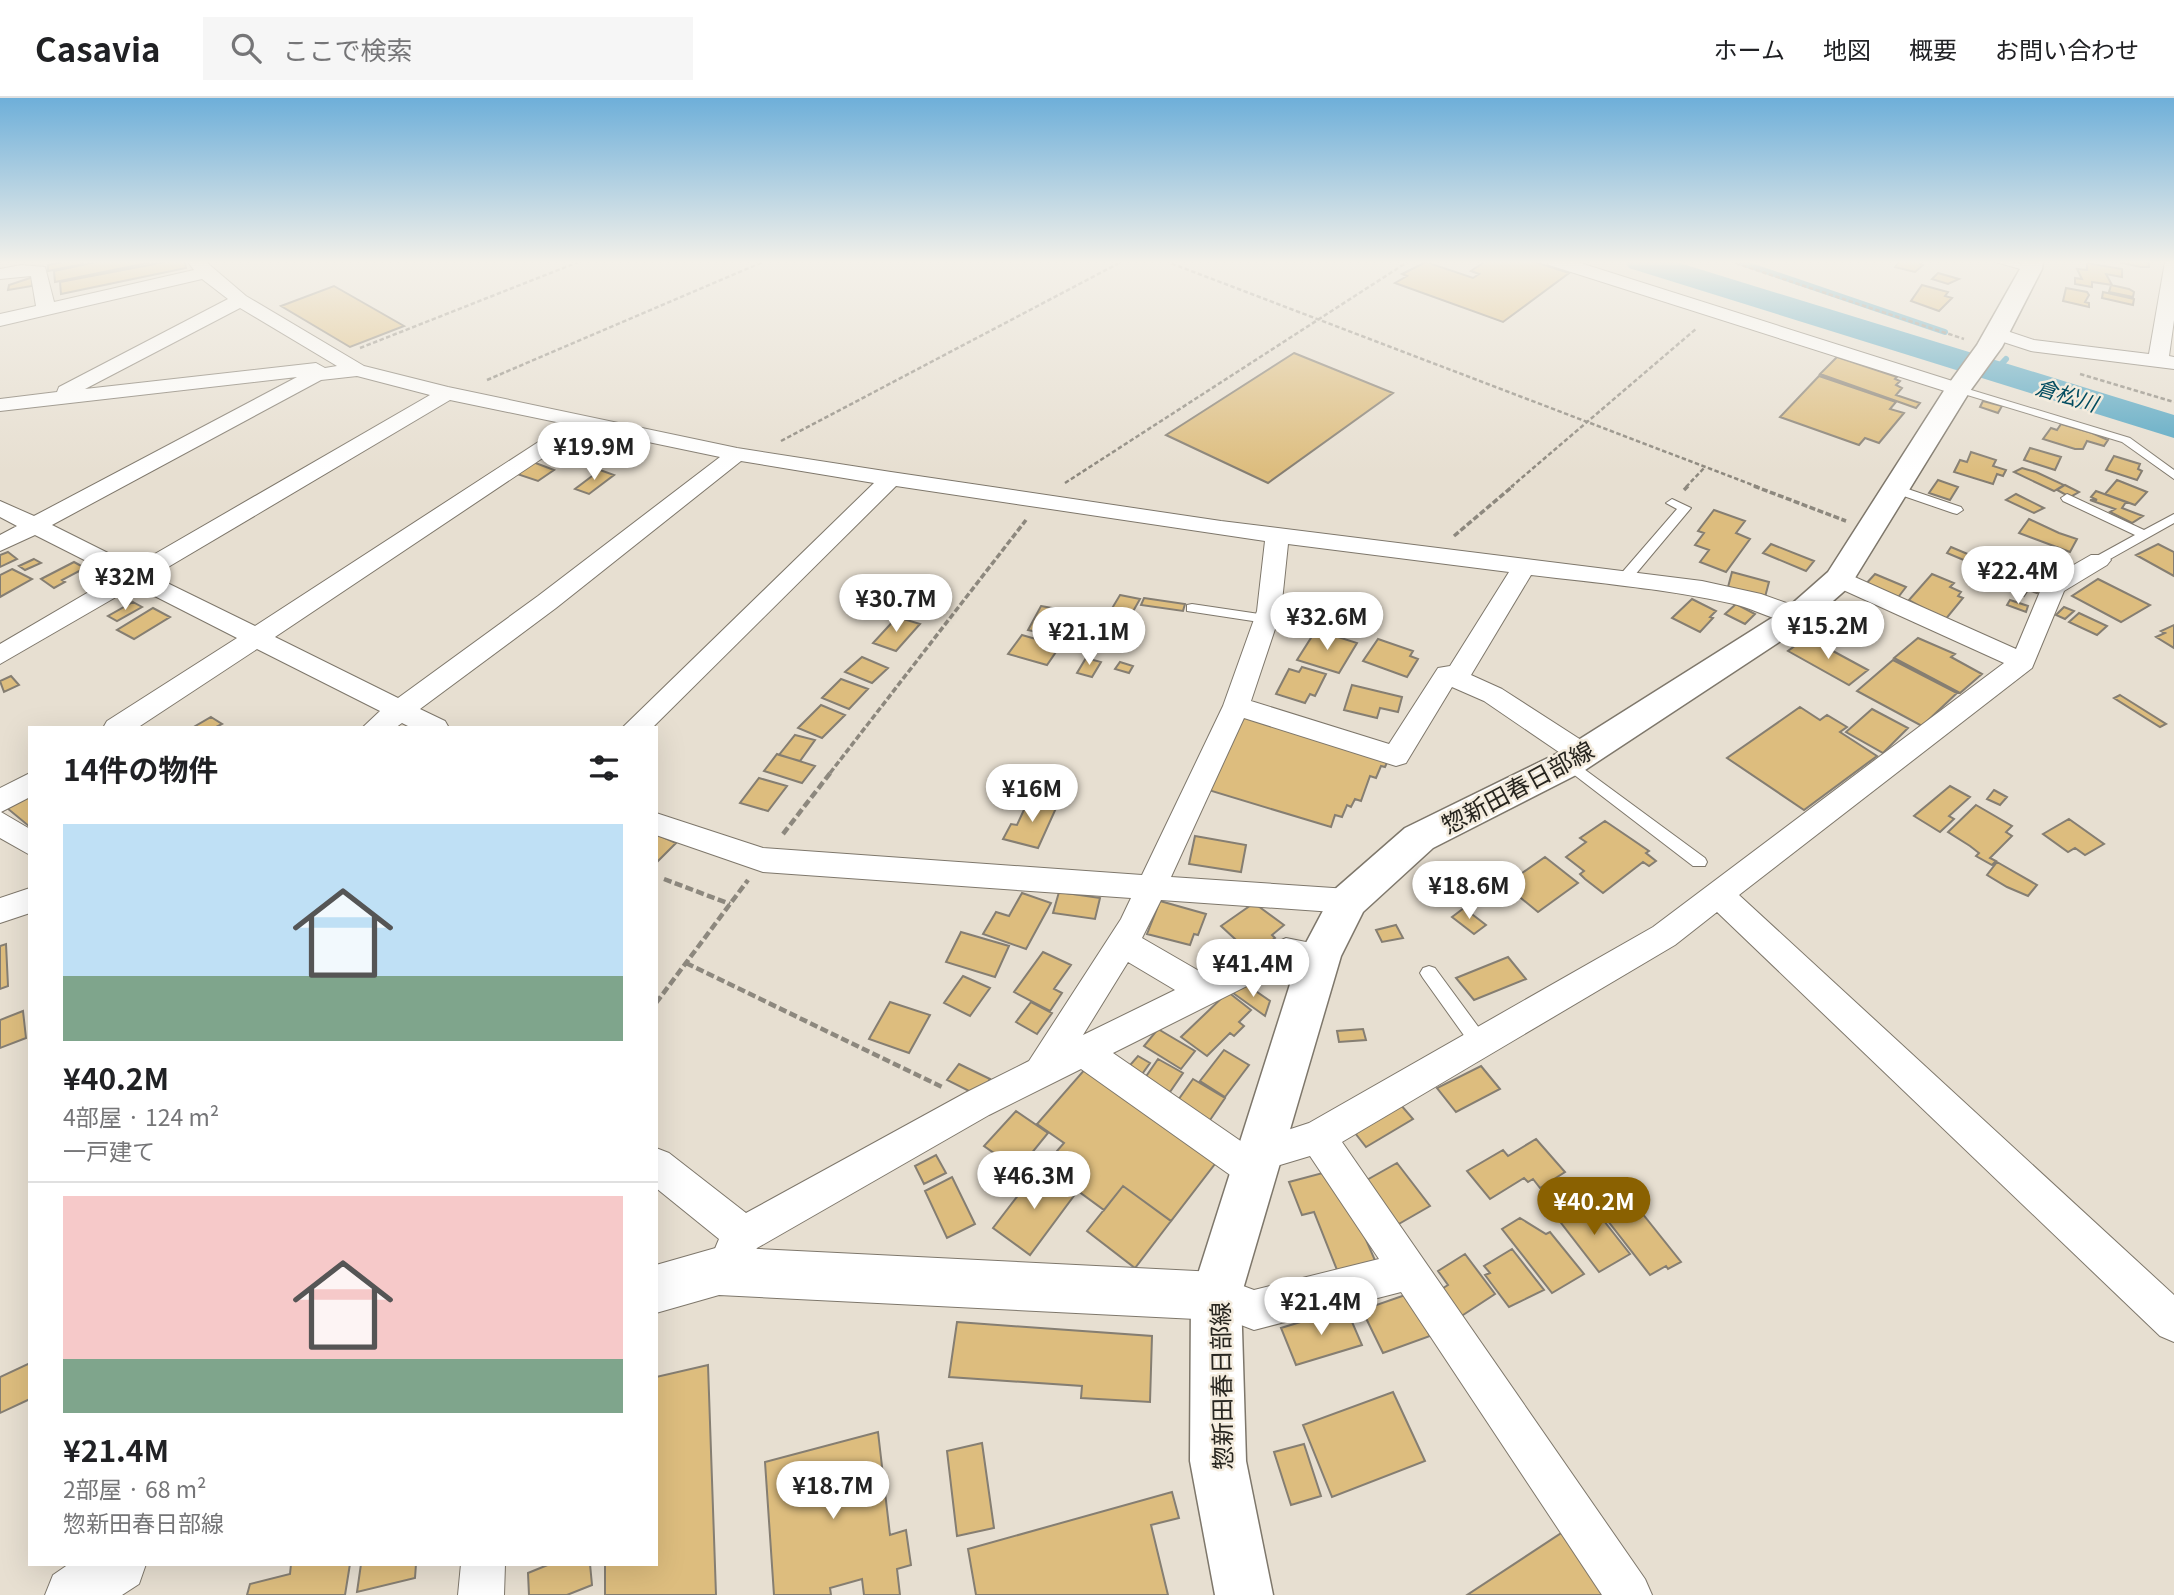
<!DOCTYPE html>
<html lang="ja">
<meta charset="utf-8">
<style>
:root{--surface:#fff;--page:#f6f6f6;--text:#202124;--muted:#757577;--line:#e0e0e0;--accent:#8a6101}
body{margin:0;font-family:Georgia,"Noto Sans JP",serif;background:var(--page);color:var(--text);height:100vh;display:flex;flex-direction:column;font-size:26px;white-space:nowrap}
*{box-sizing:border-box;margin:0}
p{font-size:23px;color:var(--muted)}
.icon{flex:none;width:38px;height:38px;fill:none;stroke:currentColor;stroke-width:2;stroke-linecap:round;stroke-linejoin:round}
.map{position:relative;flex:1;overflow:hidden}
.drawer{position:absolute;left:28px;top:628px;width:630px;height:840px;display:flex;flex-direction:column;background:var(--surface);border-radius:0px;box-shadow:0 7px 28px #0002}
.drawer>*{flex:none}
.price{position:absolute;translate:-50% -60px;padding:0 16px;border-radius:24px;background:#fff;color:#222;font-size:23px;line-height:46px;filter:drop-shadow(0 2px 4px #0008)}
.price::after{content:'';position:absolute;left:50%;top:42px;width:21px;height:16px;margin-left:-10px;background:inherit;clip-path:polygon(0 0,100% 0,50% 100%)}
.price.active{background:var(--accent);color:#fff}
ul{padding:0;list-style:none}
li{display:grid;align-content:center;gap:14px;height:371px;padding:0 35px}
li+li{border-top:2px solid var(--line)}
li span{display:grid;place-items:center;height:217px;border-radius:0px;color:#555}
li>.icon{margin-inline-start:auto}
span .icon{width:126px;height:126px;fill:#fffc;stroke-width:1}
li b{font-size:30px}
h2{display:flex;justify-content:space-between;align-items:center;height:84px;padding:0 35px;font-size:30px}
header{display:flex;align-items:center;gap:42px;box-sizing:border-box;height:98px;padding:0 35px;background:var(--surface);border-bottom:2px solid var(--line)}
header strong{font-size:33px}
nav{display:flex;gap:38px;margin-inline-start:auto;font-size:24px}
.search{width:490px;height:63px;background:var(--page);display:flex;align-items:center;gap:18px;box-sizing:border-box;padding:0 24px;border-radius:0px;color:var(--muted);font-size:26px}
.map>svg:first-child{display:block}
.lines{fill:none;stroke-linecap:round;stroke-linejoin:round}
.stream{stroke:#57a7c3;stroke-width:6}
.river{fill:#57a7c3;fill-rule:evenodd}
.building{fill:#ddbd7e;stroke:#857e72;stroke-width:2}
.service-casing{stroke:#7e776b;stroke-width:2}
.minor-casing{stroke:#7e776b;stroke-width:2}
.tertiary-casing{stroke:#7e776b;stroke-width:2}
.secondary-casing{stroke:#7e776b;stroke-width:3}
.path-far2{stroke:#8d887e;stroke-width:2.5;stroke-dasharray:4.5 2.5;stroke-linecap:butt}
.path-far1{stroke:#8d887e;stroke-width:3.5;stroke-dasharray:6 2.5;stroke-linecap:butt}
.path{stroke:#8d887e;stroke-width:4.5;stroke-dasharray:8 3.5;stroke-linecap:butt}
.service{fill:#fff;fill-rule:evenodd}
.minor{fill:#fff;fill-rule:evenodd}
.tertiary{fill:#fff;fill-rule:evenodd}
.secondary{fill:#fff;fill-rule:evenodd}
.labels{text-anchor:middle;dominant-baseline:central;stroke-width:5;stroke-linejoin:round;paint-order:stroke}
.far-water-label{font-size:21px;font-style:italic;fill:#014b5f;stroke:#f4ecde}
.street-label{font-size:24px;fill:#27251f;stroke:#f4ecde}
</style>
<header>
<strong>Casavia</strong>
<div class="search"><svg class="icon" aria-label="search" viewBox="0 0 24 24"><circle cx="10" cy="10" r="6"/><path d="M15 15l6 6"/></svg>ここで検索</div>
<nav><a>ホーム</a><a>地図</a><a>概要</a><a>お問い合わせ</a></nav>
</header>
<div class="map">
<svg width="2174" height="1497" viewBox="0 0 2174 1497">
<rect width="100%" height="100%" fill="#e7dfd1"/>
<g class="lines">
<path class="stream" d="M1736,163l209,71
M1994,274l12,-13"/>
<path class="river" d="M1625,163h48l501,154v23l-545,-170z"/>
</g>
<path class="building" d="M69,163h14v3l-35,7v-6z
M157,163l-102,21 -1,-11 47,-10z
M170,163h15l1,7 -125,26 -1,-12z
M1486,163h46l37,12 -66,49 -108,-39 12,-7 -5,-2 24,-12 47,16 6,-4 -8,-3z
M1899,163h24l-3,3 3,1 -8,7 -20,-5z
M2113,163h30l6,2v4h-8z
M2087,165l35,6v8l-16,-3 6,11 -20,-3v5l-17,-3v-6l7,1 -5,-10 10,1z
M1938,175l21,6 -11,5 -16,-5z
M33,179l-1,9 -24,4 1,-5z
M1922,187l26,7 -3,4 7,2 -13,13 -28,-10z
M2111,187l18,4 5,3 -1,5 -24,-5z
M334,188l70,40 -54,21 -69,-41z
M2066,190l21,4 2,3 -4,7 4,1v4l-26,-6z
M2103,194l31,7 -1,6 -31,-7z
M1294,255l99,40 -125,90 -102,-48z
M1837,259l60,20 -2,2 5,2 -4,4 6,3 -6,7 24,8 -4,5 -96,-34z
M1819,278l77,26 -6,7 14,4 -25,30 -14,-5 -6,7 -79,-28z
M1983,303l19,5 -4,7 -18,-6z
M2061,326l31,9 16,7 -4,6 -17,-5 -4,8h-8l-32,-10 8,-11 6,2z
M578,336l21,6 -18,16 -23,-8z
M603,349l15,5 -14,10 -14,-5z
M2030,350l31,9 -6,13 -31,-10z
M1971,354l25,8 -3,6 13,4 -3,6 -6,-2 -4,10 -39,-12 6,-12 7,2z
M2114,358l26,8 -2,5 4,2 -5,9 -31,-10z
M533,364l21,8 -16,11 -21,-7z
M2022,370l14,4 28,13 -10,6 -40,-19z
M600,372l14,5 -25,19 -14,-5z
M1938,382l20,7 -8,13 -21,-7z
M2117,382l30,12 -12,13 -30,-11z
M2065,387l14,7 -9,5 -13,-7z
M2096,393l30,11 -4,6 21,8 -11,7 -22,-11 5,-3 -25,-9h7l-6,-3z
M2016,396l28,14 -10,5 -28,-13z
M1714,412l31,11 -9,12 14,6 -24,33 -26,-10 9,-12 -14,-5 9,-12 -6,-2z
M2029,421l30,14 18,6 -7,13 -51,-19z
M1771,446l43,17 -8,10 -43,-18z
M2158,446l16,8v24l-38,-21z
M1951,449l19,8 -4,6 -19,-8z
M8,454l9,7 -17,8v-12z
M34,461l7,4 -16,7 -6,-4z
M74,464l11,6 -23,12 3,2 -11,6 -13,-9z
M1990,464l53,21 -6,10 -9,-3 -4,6 -45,-18z
M12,471l20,10 -32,18v-22z
M1732,474l37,10 -4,15 -37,-10z
M1875,476l31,13 -10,13 -32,-14z
M1932,476l22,9 -4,4 11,5 -3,4 5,2 -18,22 -36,-20z
M2098,481l52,26 -29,17 -49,-26z
M1120,497l20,4 -9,16 -20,-5z
M1144,500l41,6 -2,7 -42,-6z
M1692,501l24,12 -6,6 3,1 -13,14 -28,-14z
M2010,502l18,6 -2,6 -19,-7z
M133,504l9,5 -25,14 -9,-5z
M1736,506l19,10 -10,10 -20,-10z
M1041,508l28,5 -13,25 -28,-6z
M2064,509l10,4 -9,8 -9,-4z
M153,510l17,9 -36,22 -17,-9z
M2079,515l28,13 -10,9 -28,-13z
M897,519l23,7 -24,27 -23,-8z
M2174,527v23l-18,-11 9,-4 -4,-2z
M1316,532l41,13 -18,30 -42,-13z
M1022,537l38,11 -13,19 -39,-11z
M1807,539l61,33 -19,15 -61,-34z
M1918,540l37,16 -4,3 31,17 -22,19 -66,-35z
M1378,541l35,12 -3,5 8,3 -11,18 -44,-16z
M862,559l26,11 -16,15 -27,-11z
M1086,560l15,4 -9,15 -15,-4z
M1893,562l64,33 -35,33 -65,-35z
M1120,564l13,4 -4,7 -14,-4z
M1302,569l24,7 -11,22 -5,-2 -5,9 -29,-9 13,-25 10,3z
M11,578l8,9 -15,7 -4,-11z
M841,581l27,10 -19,20 -27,-11z
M1352,587l50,12 -4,15 -18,-4 -3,10 -33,-8z
M2120,597l46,29 -6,3 -46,-29z
M821,607l24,10 -23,23 -24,-10z
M1800,609l20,13 7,-5 20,12 -7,5 37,24 -73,54 -77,-52z
M1872,611l36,19 -25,25 -37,-21z
M1241,618l148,42 -4,9 -4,-1 -5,12 -6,-2 -9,25 -6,-2 -4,8 -4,-2 -5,12 -7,-2 -4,12 -126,-38z
M211,619l11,7 -4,2 4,2h-30z
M795,637l20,5 -15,21 -21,-6z
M777,656l38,12 -13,17 -38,-12z
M759,680l28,8 -19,25 -28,-8z
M1950,688l20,11 -21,19 5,3 -14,13 -26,-16z
M1994,692l13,7 -7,8 -13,-6z
M30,697v32l-23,-19z
M1029,701l28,7 -19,42 -35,-9 8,-15 6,1z
M1976,707l36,21 -6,6 6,4 -22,22 6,3 -4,4 -16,-9 3,-3 -9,-7 -22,-14z
M2069,721l35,25 -19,11 -10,-7 -7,4 -25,-18z
M1605,723l44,30 -3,2 10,8 -7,5 -6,-4 -40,31 -18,-14 -5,-5 4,-3 -18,-14 20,-15 -6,-4z
M656,736l20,9 -20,20z
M1195,738l51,9 -5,27 -52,-8z
M1545,759l33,26 -40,29 -33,-27z
M1997,764l40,23 -9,11 -21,-9 -20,-12z
M1059,794l41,6 -5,21 -42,-6z
M1022,795l29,10 -25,46 -43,-15 13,-22 13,4z
M1160,803l46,13 -8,21 -4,-1 -4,11 -43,-11z
M1254,805l30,22 -12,10 3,3 -18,14 -5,-4 -4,3 -27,-25z
M1464,810l22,17 -12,9 -22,-17z
M1396,827l7,13 -21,4 -6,-12z
M961,834l48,14 -14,31 -49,-15z
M6,846l2,42 -8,3v-43z
M1043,854l28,13 -17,24 8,4 -12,18 -36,-19z
M1508,859l18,22 -52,21 -18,-22z
M963,878l27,12 -20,28 -26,-13z
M1244,885l26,18 -5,15 -32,-23z
M1228,894l23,18 -12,12 5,4 -10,10 -4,-3 -23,23 -26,-19z
M890,904l40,13 -21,38 -40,-14z
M1031,904l21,11 -15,21 -21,-12z
M23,913l3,27 -26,10v-28z
M1158,931l37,22 -14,18 -37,-23z
M1363,931l3,11 -27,2 -2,-11z
M1224,952l25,15 -24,32 -25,-16z
M1138,958l12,7 -13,18 -13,-9z
M1158,961l25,14 -13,19 -25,-14z
M959,966l31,15 -11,17 -32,-16z
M1481,968l19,23 -44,23 -19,-24z
M1086,970l132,92 -47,61 -48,-35 -19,24 -60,-44 20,-23 -27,-19z
M1193,981l32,19 -17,25 -32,-20z
M1394,999l19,22 -47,28 -18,-23z
M1016,1013l32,22 -30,37 -34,-24z
M1536,1041l29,33 -25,16 -7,-9 -5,3 -4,-4 -34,21 -23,-28 36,-21 5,6z
M936,1057l10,18 -22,11 -9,-18z
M1397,1065l33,43 -33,19 -32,-44z
M1039,1070l37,25 -46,62 -37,-27z
M1330,1073l12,13 35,81 -38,10 -25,-63 -12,3 -13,-33z
M952,1079l23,47 -28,14 -22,-47z
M1123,1088l48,35 -36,47 -48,-37z
M1622,1090l59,74 -13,7 -2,-3 -16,9 -56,-72z
M1589,1104l41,52 -31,18 -41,-53z
M1520,1120l26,16 4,-2 34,42 -32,19 -50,-64z
M1512,1151l32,41 -35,17 -24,-32 5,-2 -6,-7z
M1465,1156l30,40 -35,23 -20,-27 8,-5 -10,-14z
M1408,1196l22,42 -47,17 -21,-43z
M1346,1210l16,37 -66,20 -15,-37z
M957,1224l195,14 -2,66 -69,-4 1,-12 -133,-9z
M30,1265v36l-30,14v-36z
M708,1267l8,230h-111v-31h51v-187z
M1393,1294l32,69 -93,36 -29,-72z
M878,1334l12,103 16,-5 5,35 -14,4 3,26h-36l-2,-16 -32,9 1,7h-57l-9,-133z
M982,1345l12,85 -37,8 -10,-85z
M1304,1346l17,52 -30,9 -17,-53z
M1172,1394l7,26 -28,7 17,70h-192l-8,-46z
M1569,1430l45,67h-147z
M291,1466h59l-5,31h-98l3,-11 40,-10z
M361,1466h55l-1,14 -58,14z
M550,1466h40l2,21 -25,10h-38l-1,-22z"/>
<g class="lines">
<g class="service-casing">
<path id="service" d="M1992,163h18l26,8 -5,3z
M1958,288l172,52 44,32v9l-52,-37 -168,-51 -1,-2z
M1896,387l65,22 2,3 -6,4 -4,-1 -61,-21v-6z
M2067,396l77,36 30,-16v9l-71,40h-8v-6l40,-22 -72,-34 -2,-3z
M1672,401l19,9 -62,74h-10v-6l58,-67 -11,-6z
M1192,506l74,11 7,4 -7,4 -79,-12v-6z
M1569,660l136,100 2,4 -2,4h-12l-129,-99 -2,-4z
M1429,868l6,2 50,68 3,6 -3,6 -6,2 -6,-2 -50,-70 -3,-5 3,-5z"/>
</g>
<g class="minor-casing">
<path id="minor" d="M187,163h18l41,35 118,70 84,21 289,61 154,24 330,49 481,60 59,13 45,16 3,6 -3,6c-22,5 -50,-13 -72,-18 -67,-15 -135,-21 -203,-29l-60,100 31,14 90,58 4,7 -4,7 -10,3 -10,-3 -88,-60 -32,-14 -46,76 -10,3 -152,-48 -73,159 177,12 11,3 4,9 -4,9 -11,3 -187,-13 -19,38 64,37 80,-37 45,9 5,9 -5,9 -11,4 -31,-4 -176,88 132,91 64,-21 344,-196 351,-264 -174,-79 -3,-5 3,-5h18l168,75 28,-67 47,-27h16l4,5 -4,5 -43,26 -32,77 -293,227 435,400v47l-14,-6 -443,-424 -42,33 -333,197 303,437 7,16h-50l-201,-303 -147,38 -52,-20 -6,-14 6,-14 14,-6 38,14 125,-31 -69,-103 -40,12 -4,14 -13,5 -13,-5 -159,-113 -92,46 -232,133 -10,16 -14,6 -14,-6 -5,-13 5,-12 -63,-51v-40l13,5 77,60 219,-120 64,-32 92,-142 10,-21 -368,-26 -107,-37v-22l107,35 379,27 81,-169 34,-95 8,-70 -369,-55 -244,242h-30l252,-245 -133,-22 -185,147 -136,101 25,12 4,7h-37l-10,-5 -7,5h-33l18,-17 -123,-62 -120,79h-34l4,-7 130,-83 -102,-52 -135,78v-20l116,-68 -81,-41 -35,16v-16l17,-9 -17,-9v-16l34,15 263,-139 -297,34v-12l57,-7 2,-5 169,-88 -26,-20 -202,47v-12l36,-8 -5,-30 -31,3v-10l21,-4 24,2 9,35 140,-32zM240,210l97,58 -12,2 -9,-5 -231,26zM357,278l73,19 -296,171 -82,-41 269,-145zM450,302l116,24 -311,202 -102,-50zM586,331l134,28 -182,139 -140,102 -123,-61zM1288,446l221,28 -59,94 -12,2 -49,76 -138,-43 30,-90zM1128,864l47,28 -92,45z
M1546,163h28l391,124 3,4 -3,4h-14l-402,-128z
M2174,163v59l-5,36 5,1v12l-143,-18 -43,-14 -3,-4 10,-6 39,13 115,14 16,-92z
M30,675v24l-29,15 29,17v26l-30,-17v-50z
M30,790v25l-30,10v-25z
M461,1466h44l-1,31h-46z"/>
</g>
<g class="tertiary-casing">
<path id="tertiary" d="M719,1149l497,25 17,7 7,17 -7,17 -17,7 -497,-25 -63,18v-48z
M69,1466h77l-7,20 -17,11h-77l8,-20z"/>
</g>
<g class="secondary-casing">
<path id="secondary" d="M2021,163h22l-1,8 -40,78 -32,44 -120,195 -42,37 -226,149 -149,76 -70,64 -22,44 -100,340 5,165 27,134h-58l-25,-134 1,-165 108,-340 35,-66 71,-62 151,-74 230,-145 42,-37 117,-183 32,-44 43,-76z"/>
</g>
<path class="path-far2" d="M1165,163l593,226
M1729,163l235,78
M360,250l221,-87
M2080,276l94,28
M487,282l278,-119
M781,343l342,-180
M1065,385l344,-222
M1511,389l186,-159
M1686,389l19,-20"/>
<path class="path-far1" d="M1754,388l92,35
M1684,392l4,-4
M1454,438l59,-50
M830,675l196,-253"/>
<path class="path" d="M783,736l48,-62
M664,781l66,25
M686,865l258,125
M656,905l92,-123"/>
<use href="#service" class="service"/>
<use href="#minor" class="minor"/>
<use href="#tertiary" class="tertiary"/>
<use href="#secondary" class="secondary"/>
</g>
<linearGradient id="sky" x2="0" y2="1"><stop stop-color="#6eafd9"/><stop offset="0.44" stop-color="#f4f1ea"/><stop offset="1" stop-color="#f4f1ea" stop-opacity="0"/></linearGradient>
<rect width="2174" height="373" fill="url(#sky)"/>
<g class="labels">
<g class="far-water-label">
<text transform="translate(2067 296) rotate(17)">倉松川</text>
</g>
<g class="street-label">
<text transform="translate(1517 688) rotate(-28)">惣新田春日部線</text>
<text transform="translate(1220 1288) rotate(-91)">惣新田春日部線</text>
</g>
</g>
</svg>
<b class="price" style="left:594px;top:384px">¥19.9M</b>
<b class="price" style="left:2018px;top:508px">¥22.4M</b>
<b class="price" style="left:125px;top:514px">¥32M</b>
<b class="price" style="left:896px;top:536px">¥30.7M</b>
<b class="price" style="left:1327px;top:554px">¥32.6M</b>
<b class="price" style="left:1828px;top:563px">¥15.2M</b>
<b class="price" style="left:1089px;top:569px">¥21.1M</b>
<b class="price" style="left:1032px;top:726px">¥16M</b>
<b class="price" style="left:1469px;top:823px">¥18.6M</b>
<b class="price" style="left:1253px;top:901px">¥41.4M</b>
<b class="price" style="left:1034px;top:1113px">¥46.3M</b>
<b class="price active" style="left:1594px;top:1139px">¥40.2M</b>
<b class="price" style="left:1321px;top:1239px">¥21.4M</b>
<b class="price" style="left:833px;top:1423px">¥18.7M</b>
<section class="drawer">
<h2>14件の物件<svg class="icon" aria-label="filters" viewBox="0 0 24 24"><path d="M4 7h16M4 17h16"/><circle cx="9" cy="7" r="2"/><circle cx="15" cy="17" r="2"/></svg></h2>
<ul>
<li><span style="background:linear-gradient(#bfe0f5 70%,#7fa58c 0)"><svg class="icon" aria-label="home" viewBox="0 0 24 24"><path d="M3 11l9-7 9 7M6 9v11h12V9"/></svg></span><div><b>¥40.2M</b><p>4部屋 · 124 m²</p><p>一戸建て</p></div></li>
<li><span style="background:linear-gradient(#f6c9c9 75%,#7fa58c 0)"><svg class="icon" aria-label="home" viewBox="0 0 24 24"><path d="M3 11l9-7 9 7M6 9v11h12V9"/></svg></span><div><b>¥21.4M</b><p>2部屋 · 68 m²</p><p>惣新田春日部線</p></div></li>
</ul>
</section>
</div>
